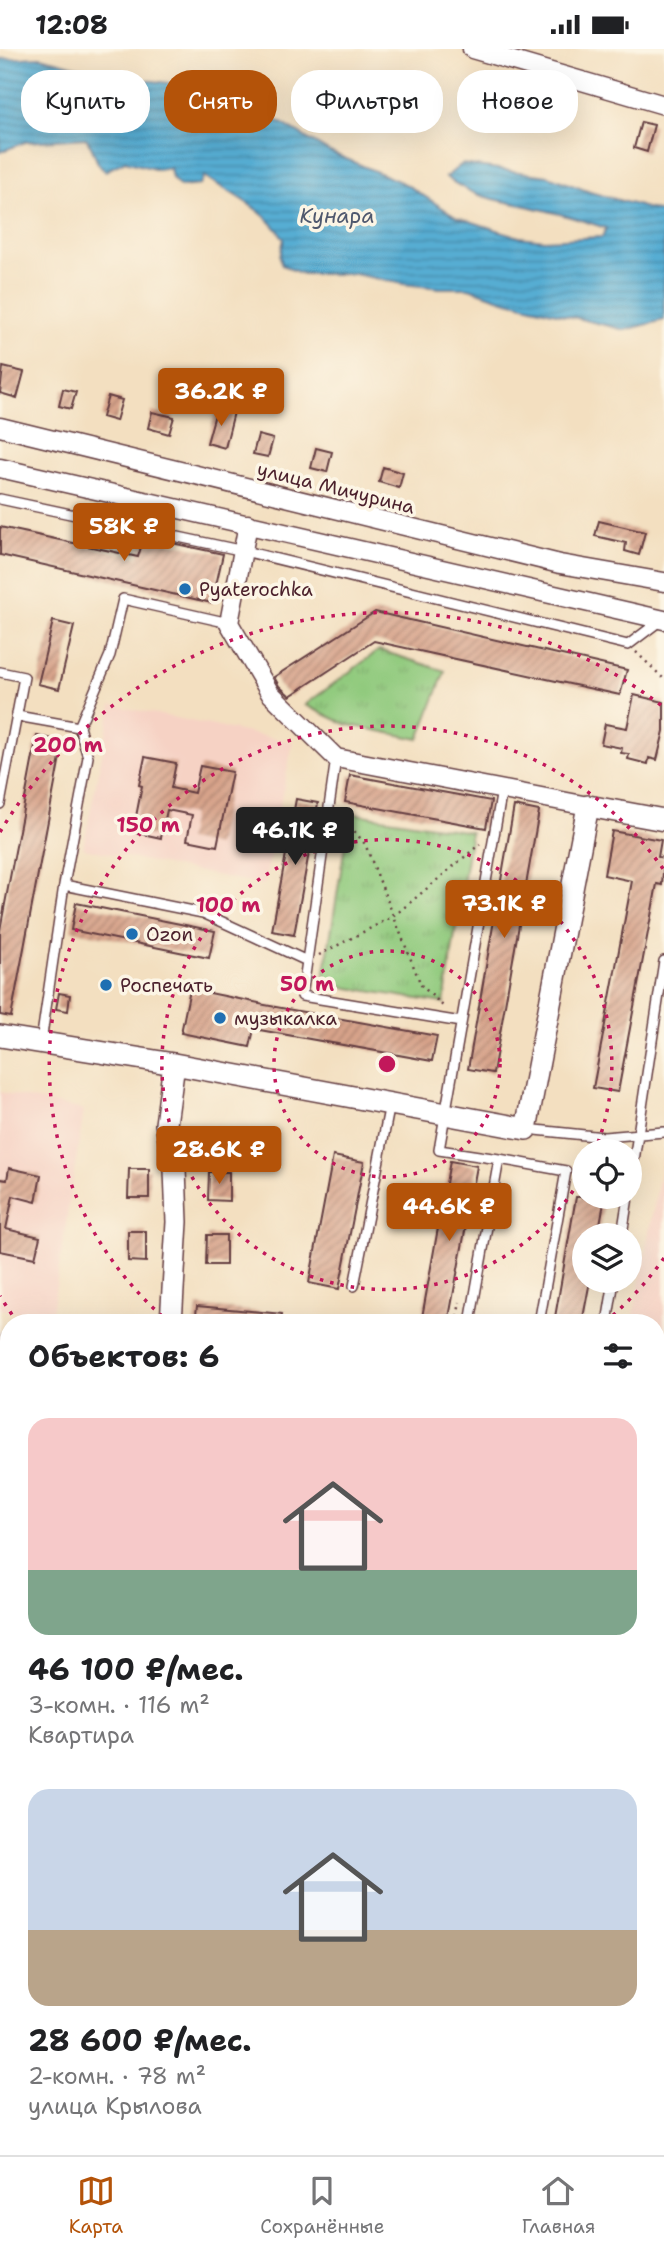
<!DOCTYPE html>
<html lang="ru">
<meta charset="utf-8">
<style>
:root{--surface:#fff;--page:#f2f2f2;--text:#202124;--muted:#757577;--line:#e0e0e0;--accent:#b45309}
body{margin:0;font-family:"Shantell Sans",sans-serif;background:var(--page);color:var(--text);height:100vh;display:flex;flex-direction:column;font-size:26px;white-space:nowrap}
*{box-sizing:border-box;margin:0}
p{font-size:23px;color:var(--muted)}
.icon{flex:none;width:38px;height:38px;fill:none;stroke:currentColor;stroke-width:2;stroke-linecap:round;stroke-linejoin:round}
.map{position:relative;flex:1;overflow:hidden}
.details{position:absolute;left:0px;top:1265px;width:665px;height:842px;display:flex;flex-direction:column;background:var(--surface);border-radius:28px 28px 0 0;box-shadow:0 7px 28px #0002}
.details>*{flex:none}
.hud{position:absolute;left:21px;top:21px;width:623px;height:63px;display:flex;gap:14px}
.buttons{position:absolute;left:572px;top:1090px;display:grid;gap:14px}
.buttons a{display:grid;place-items:center;width:70px;height:70px;border-radius:50%;background:var(--surface);box-shadow:0 7px 28px #0002;font-size:35px}
.price{position:absolute;translate:-50% -60px;padding:0 16px;border-radius:7px;background:var(--accent);color:#fff;font-size:23px;line-height:46px;filter:drop-shadow(0 2px 4px #0008)}
.price::after{content:'';position:absolute;left:50%;top:42px;width:21px;height:16px;margin-left:-10px;background:inherit;clip-path:polygon(0 0,100% 0,50% 100%)}
.price.on{background:#222;color:#fff}
ul{padding:0;list-style:none}
li{display:grid;align-content:center;gap:14px;height:371px;padding:0 28px}
li span{display:grid;place-items:center;height:217px;border-radius:21px;color:#555}
li>.icon{margin-inline-start:auto}
span .icon{width:126px;height:126px;fill:#fffc;stroke-width:1}
li b{font-size:30px}
h2{display:flex;justify-content:space-between;align-items:center;height:84px;padding:0 28px;font-size:30px}
.pill{padding:0 24px;border-radius:28px;background:var(--surface);box-shadow:0 7px 28px #0002;font-size:24px;line-height:63px}
.pill.on{background:var(--accent);color:#fff}
.status{display:flex;justify-content:space-between;align-items:center;height:49px;padding:0 35px;background:var(--surface);direction:ltr}
.status svg{height:19px;fill:currentColor}
.tab-bar{display:flex;justify-content:space-around;align-items:center;height:98px;border-top:2px solid var(--line);background:var(--surface);font-size:19px;color:var(--muted)}
.tab-bar a{display:grid;justify-items:center;gap:4px}
.tab-bar .on{color:var(--accent)}
.map>svg:first-child{display:block}
.built{fill:#f6d2c4}
.industrial{fill:#d1bfbe}
.park{fill:url(#park-tufts);stroke:#6e7454;stroke-width:2}
.water{fill:url(#water-rules);stroke:#50667f;stroke-width:2}
.building{fill:url(#building-hatch)}
.lines{fill:none;stroke-linecap:round;stroke-linejoin:round}
.service-casing{stroke:#633c41;stroke-width:12}
.minor-casing{stroke:#633c41;stroke-width:21}
.tertiary-casing{stroke:#633c41;stroke-width:24}
.path{stroke:#633c41;stroke-width:2.5;stroke-dasharray:2 5;stroke-linecap:butt}
.service{stroke:#fff;stroke-width:9}
.minor{stroke:#fff;stroke-width:18}
.tertiary{stroke:#fff;stroke-width:21}
.ring{fill:none;stroke:#c2185b;stroke-width:3.5;stroke-dasharray:3.5 7}
.poi-dot{fill:#1f6fb2;stroke:#fcf5e5;stroke-width:2.5}
.labels{text-anchor:middle;dominant-baseline:central;stroke-width:7;stroke-linejoin:round;paint-order:stroke}
.street-label{font-size:19px;fill:#4a1f2b;stroke:#fcf5e5}
.poi-label{font-size:19px;fill:#4a1f2b;stroke:#fcf5e5;text-anchor:start}
.water-label{font-size:21px;font-style:italic;fill:#4f586e;stroke:#fcf5e5}
.centre{fill:#c2185b;stroke:#fcf5e5;stroke-width:3.5}
.ring-label{font-size:21px;text-anchor:middle;font-weight:bold;fill:#c2185b;stroke:#fcf5e5;stroke-width:7;stroke-linejoin:round;paint-order:stroke}
</style>
<div class="status"><b>12:08</b><svg viewBox="0 0 49 12"><path d="M0 12V9h3v3zM5 12V6h3v6zM10 12V3h3v9zM15 12V0h3v12zM26 1h20v11H26zM47 4h2v5h-2z"/></svg></div>
<div class="map">
<svg width="664" height="2106" viewBox="0 0 664 2106">
<defs>
<pattern id="park-tufts" width="24" height="20" patternUnits="userSpaceOnUse" patternTransform="scale(1.75)"><rect width="24" height="20" fill="#91ca7e"/><path d="M3 7l-1-3M5 7V3M7 7l1-3M15 17l-1-3M17 17v-4M19 17l1-3" fill="none" stroke="#7fad6d"/></pattern>
<pattern id="water-rules" width="6" height="5" patternUnits="userSpaceOnUse" patternTransform="scale(1.75)"><rect width="6" height="5" fill="#56add3"/><path d="M0 2.5h6" fill="none" stroke="#498cab"/></pattern>
<pattern id="building-hatch" width="6" height="6" patternUnits="userSpaceOnUse" patternTransform="scale(1.75)"><rect width="6" height="6" fill="#d7a38a"/><path d="M-1 1l2-2M0 6l6-6M5 7l2-2" fill="none" stroke="#b08471"/></pattern>
</defs>
<rect width="100%" height="100%" fill="#fcf5e5"/>
<filter id="ink" filterUnits="userSpaceOnUse"><feTurbulence type="fractalNoise" baseFrequency=".0143" numOctaves="2"/><feDisplacementMap in="SourceGraphic" scale="14" xChannelSelector="R" yChannelSelector="G"/><feConvolveMatrix kernelMatrix="1 2 1 2 8 2 1 2 1" color-interpolation-filters="sRGB"/></filter>
<filter id="wash" filterUnits="userSpaceOnUse"><feTurbulence type="fractalNoise" baseFrequency=".00686" numOctaves="4" result="noise"/><feDisplacementMap in="SourceGraphic" scale="28" xChannelSelector="R" yChannelSelector="G"/><feGaussianBlur stdDeviation="1.57" result="paint"/><feColorMatrix in="noise" values="0 0 0 0 0 0 0 0 0 0 0 0 0 0 0 0 0 1.4 0 .05"/><feComposite in="paint" operator="in"/></filter>
<g filter="url(#wash)">
<rect width="100%" height="100%" fill="#f3dfc0"/>
<path class="built" d="M112,656l181,37 -29,143 -181,-37z
M0,1043l84,18 -33,208 -51,-9z
M664,1103v432l-8,-1v-260h-24z"/>
<path class="industrial" d="M0,1282l9,1v56l-9,-2z"/>
<path class="park" d="M379,601l66,21 -26,68 -74,-15 -40,-19z
M350,764l121,19 -27,171 -121,-19z"/>
<path class="water" d="M41,8l86,23 26,1 38,5 62,20 77,46 75,32 52,33 62,20 25,3 58,-3 4,-9c-27,-9 -56,-17 -84,-23 -30,-6 -51,-9 -76,-28l16,-13 86,12 42,16 74,21v107l-39,10 -121,-30 -35,-12h-29l-37,-4 -48,-10h-53l-20,-9 -2,-9 4,-17c-18,-30 -52,-44 -80,-63l-4,9 -20,2 -8,-9 -2,-10 -12,2 -33,-9 -20,10c-11,-8 -10,-22 -19,-33l-61,4 -25,10v-93z"/>
<g id="blocks">
<path class="building" d="M641,73l13,3 -7,27 -13,-4z
M3,318l21,5 -7,26 -17,-5z
M63,340l13,3 -5,17 -12,-3z
M108,347l14,4 -6,21 -14,-4z
M217,358l17,5 -9,36 -18,-5z
M152,363l22,5 -5,17 -21,-6z
M258,386l15,4 -5,18 -15,-3z
M316,399l16,4 -5,20 -16,-4z
M383,418l20,6 -4,15 -20,-6z
M599,472l46,11 -6,23 -14,-4 1,-8 -31,-7z
M0,478l138,30 6,-20 79,17 -11,49 -212,-48z
M375,563l252,58 -7,25 -246,-54 -84,55 -11,-10 -5,-9z
M53,572l21,5 -15,63 -21,-5z
M634,646l30,7v29l-7,29 -8,-2 -1,6 -20,-5 1,-5 -8,-1 1,-5 -21,-4 4,-20 22,4z
M37,687l26,5 -52,276 -11,-2v-85z
M145,708l31,6 -5,25 23,5 6,-27 32,6 -15,74 -30,-6 5,-25 -25,-5 -6,28 -28,-6 9,-46 -3,-1z
M350,726l141,26 -5,27 -141,-26z
M296,750l22,4 -24,132 -22,-4z
M514,757l25,5 -46,262 -25,-4z
M612,782l49,9 -3,17 6,1 -2,27 -5,-1 -39,208 -25,-4 39,-207 -28,-6z
M76,854l139,28 -6,27 -138,-28z
M190,940l69,14v1l178,32 -5,25 -178,-32 -4,18 -69,-14z
M59,944l11,2 -2,16 -12,-2z
M333,1107l31,6 -25,127 -30,-6z
M450,1112l27,5 -29,157h-27z
M9,1119l32,7 -5,27 -23,-6 -7,33 34,8 -5,21 -35,-7v-72l7,1z
M129,1120h20v29h-21z
M209,1123h20v29l-21,-1z
M576,1148h29l-7,38h-14v46h6l-8,42h-28z
M128,1182h18v31l-18,-1z
M207,1186h19v30h-20z
M197,1257l85,8 -1,9h-86z"/>
</g>
</g>
<g filter="url(#ink)">
<use href="#blocks" fill-opacity="0" stroke="#633c41" stroke-width="2"/>
<g class="lines">
<g class="service-casing">
<path id="service" d="M0,450l244,52 384,94 33,-25
M0,623l24,5 -24,127
M17,667l62,11 9,30 -24,128 -23,157
M79,678l31,-72 13,-56 106,24
M336,709l-34,238 159,26
M64,836l139,28 104,48
M526,1080l78,8 60,-5
M499,1110l67,12 -27,152
M630,1138l34,-226
M622,1186l6,-38
M354,1237l36,-182
M470,1274l29,-164 -60,-9 63,-360
M607,1274l7,-42"/>
</g>
<g class="minor-casing">
<path id="minor" d="M472,0l192,56
M0,378l560,137 104,18
M0,419l664,152
M248,475l-19,99 41,70 66,65 252,48
M0,1484h9
M656,1582l8,2
M656,1992l8,-46
M639,2106l1,-8"/>
</g>
<g class="tertiary-casing">
<path id="tertiary" d="M0,987l174,28 352,65 62,-323 76,14
M171,1274l6,-101 -2,-53 -9,-45 8,-60
M143,2106l1,-8"/>
</g>
<path class="path" d="M636,603l28,27
M341,766l24,29 56,141 23,22
M319,906l75,-39 86,-72
M456,1274l4,-21
M656,2060l8,2"/>
<use href="#service" class="service"/>
<use href="#minor" class="minor"/>
<use href="#tertiary" class="tertiary"/>
</g>
</g>
<g class="ring">
<circle cx="387" cy="1015" r="113"/>
<path d="M584 1124A225 225 0 1 1 595 1101"/>
<path d="M664 1209A338 338 0 0 1 604 1274M170 1274A338 338 0 1 1 664 821"/>
<path d="M18 1274A451 451 0 0 1 0 1247M0 783A451 451 0 0 1 662 657"/>
</g>
<g class="poi-dot">
<circle cx="185" cy="540" r="7"/>
<circle cx="132" cy="885" r="7"/>
<circle cx="106" cy="936" r="7"/>
<circle cx="220" cy="969" r="7"/>
</g>
<g class="labels">
<g class="street-label">
<text transform="translate(336 439) rotate(14)">улица Мичурина</text>
</g>
<g class="poi-label">
<text x="199" y="540">Pyaterochka</text>
<text x="146" y="885">Ozon</text>
<text x="120" y="936">Роспечать</text>
<text x="234" y="969">музыкалка</text>
</g>
<g class="water-label">
<text x="337" y="167">Кунара</text>
</g>
</g>
<circle cx="387" cy="1015" r="10" class="centre"/>
<g class="ring-label">
<text x="68" y="703">200 m</text>
<text x="148" y="783">150 m</text>
<text x="228" y="863">100 m</text>
<text x="307" y="942">50 m</text>
</g>
</svg>
<div class="buttons">
<a><svg class="icon" aria-label="locate" viewBox="0 0 24 24"><circle cx="12" cy="12" r="6"/><path d="M12 2v4M12 18v4M2 12h4M18 12h4"/></svg></a>
<a><svg class="icon" aria-label="layers" viewBox="0 0 24 24"><path d="M12 4l9 5-9 5-9-5zM3 14l9 5 9-5"/></svg></a>
</div>
<b class="price" style="left:221px;top:379px">36.2K ₽</b>
<b class="price" style="left:124px;top:514px">58K ₽</b>
<b class="price on" style="left:295px;top:818px">46.1K ₽</b>
<b class="price" style="left:504px;top:891px">73.1K ₽</b>
<b class="price" style="left:219px;top:1137px">28.6K ₽</b>
<b class="price" style="left:449px;top:1194px">44.6K ₽</b>
<div class="hud">
<a class="pill">Купить</a>
<a class="pill on">Снять</a>
<a class="pill">Фильтры</a>
<a class="pill">Новое</a>
</div>
<section class="details">
<h2>Объектов: 6<svg class="icon" aria-label="filters" viewBox="0 0 24 24"><path d="M4 7h16M4 17h16"/><circle cx="9" cy="7" r="2"/><circle cx="15" cy="17" r="2"/></svg></h2>
<ul>
<li><span style="background:linear-gradient(#f6c9c9 70%,#7fa58c 0)"><svg class="icon" aria-label="home" viewBox="0 0 24 24"><path d="M3 11l9-7 9 7M6 9v11h12V9"/></svg></span><div><b>46 100 ₽/мес.</b><p>3-комн. · 116 m²</p><p>Квартира</p></div></li>
<li><span style="background:linear-gradient(#c9d6e8 65%,#b9a48a 0)"><svg class="icon" aria-label="home" viewBox="0 0 24 24"><path d="M3 11l9-7 9 7M6 9v11h12V9"/></svg></span><div><b>28 600 ₽/мес.</b><p>2-комн. · 78 m²</p><p>улица Крылова</p></div></li>
</ul>
</section>
</div>
<nav class="tab-bar">
<a class="on"><svg class="icon" aria-label="map" viewBox="0 0 24 24"><path d="M3 6l6-2 6 2 6-2v14l-6 2-6-2-6 2zM9 4v14M15 6v14"/></svg>Карта</a>
<a><svg class="icon" aria-label="saved" viewBox="0 0 24 24"><path d="M7 4h10v16l-5-4-5 4z"/></svg>Сохранённые</a>
<a><svg class="icon" aria-label="home" viewBox="0 0 24 24"><path d="M3 11l9-7 9 7M6 9v11h12V9"/></svg>Главная</a>
</nav>
